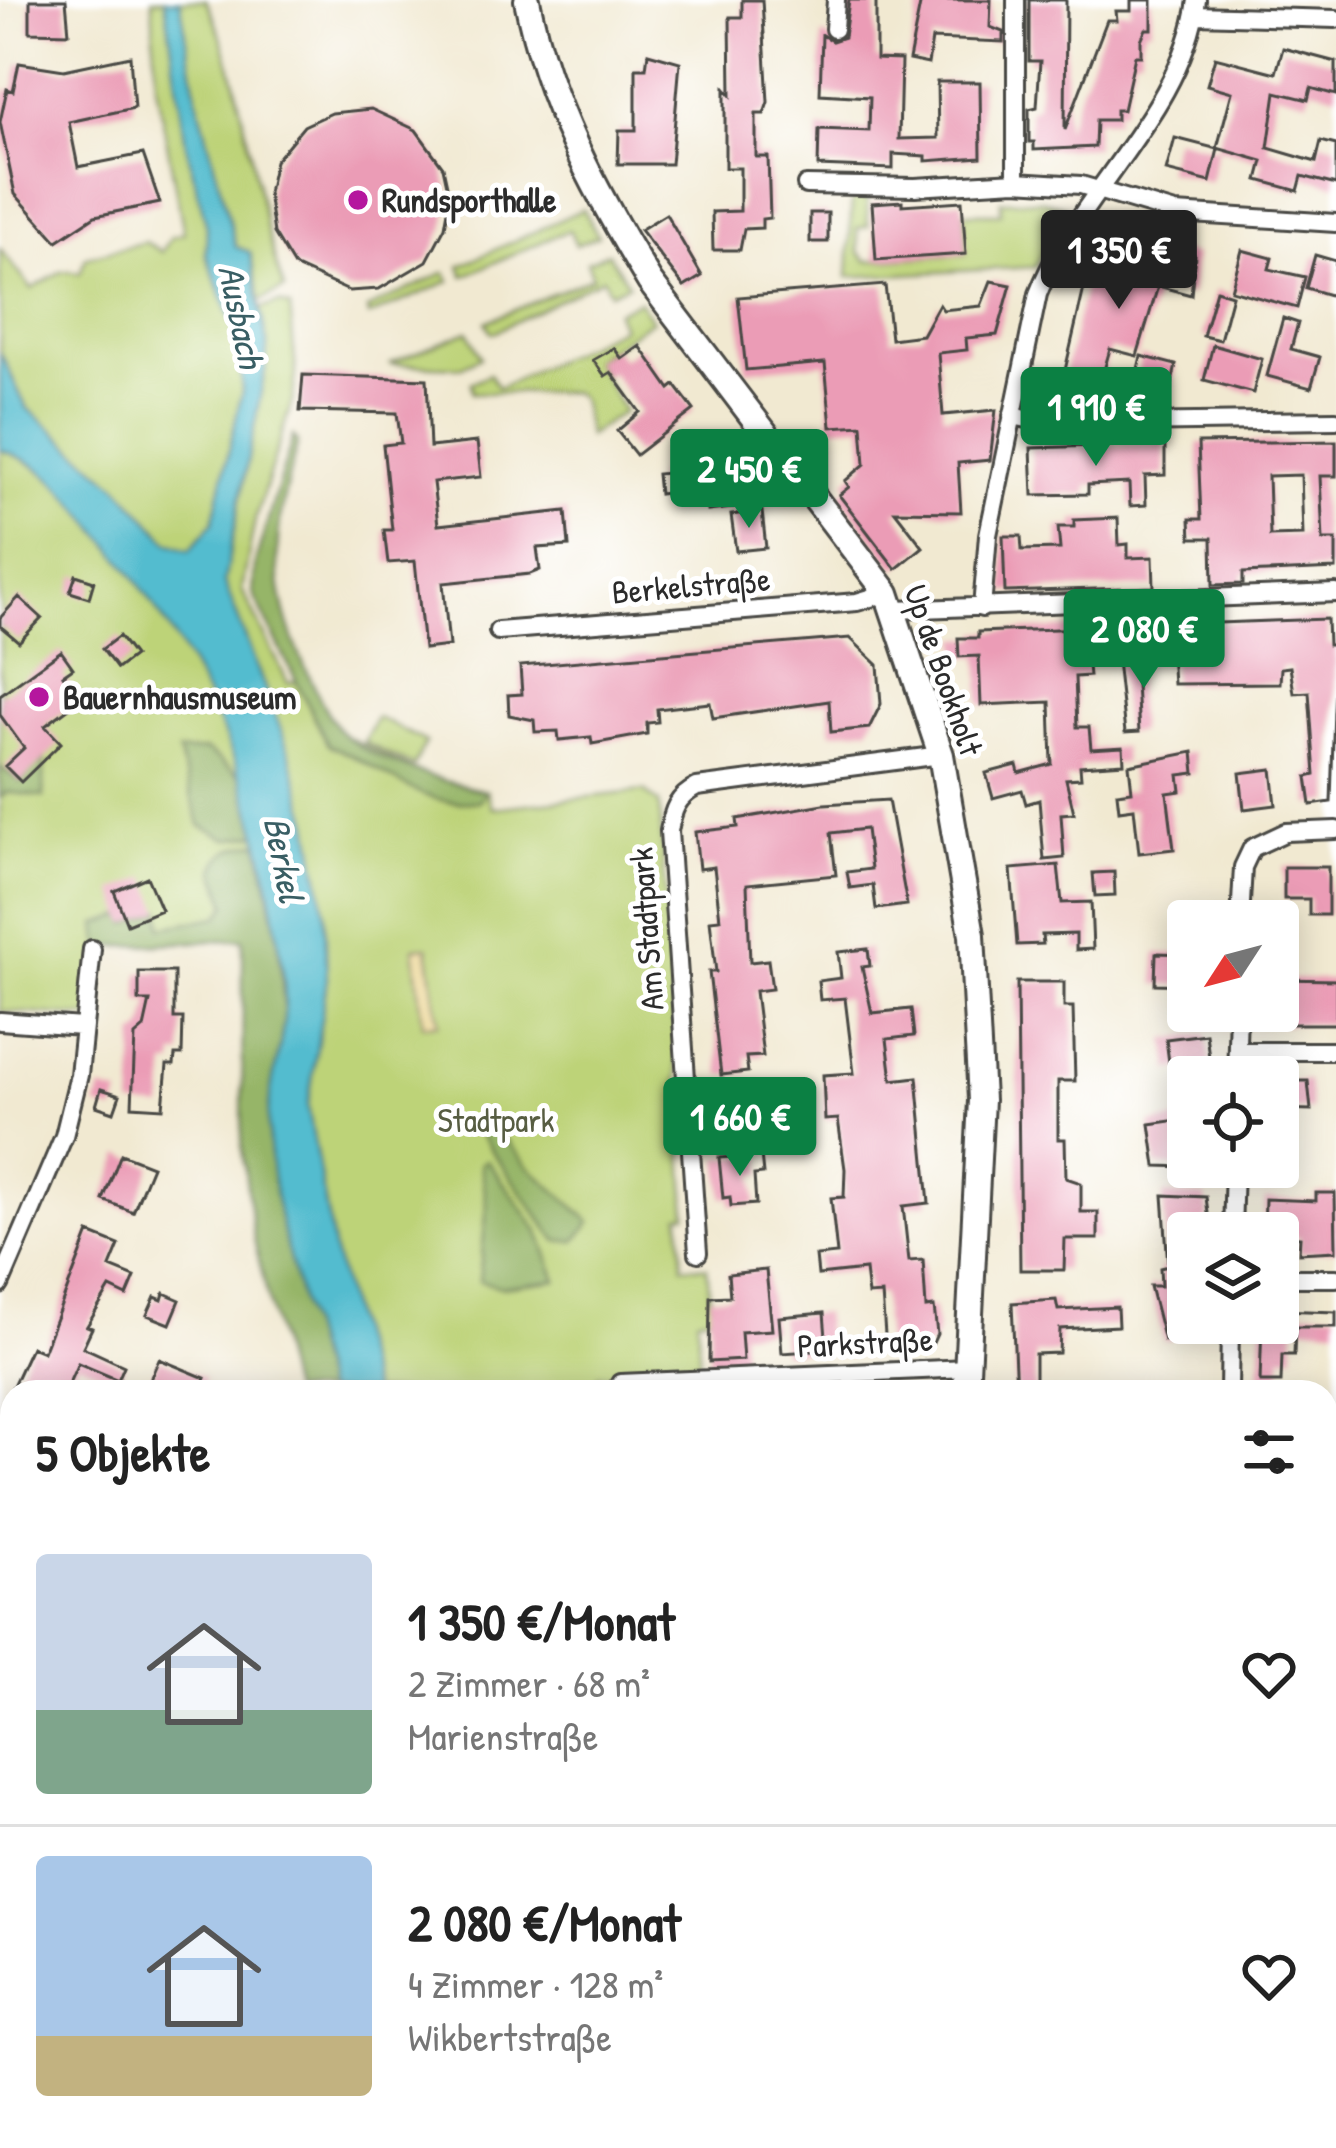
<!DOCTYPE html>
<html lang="de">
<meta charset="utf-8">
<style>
:root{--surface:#fff;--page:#f2f2f2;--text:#222;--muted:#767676;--line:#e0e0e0;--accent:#0b8043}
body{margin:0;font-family:"Patrick Hand",sans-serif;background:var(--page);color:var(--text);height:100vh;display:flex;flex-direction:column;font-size:45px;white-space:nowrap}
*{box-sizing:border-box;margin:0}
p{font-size:39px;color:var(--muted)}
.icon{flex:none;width:66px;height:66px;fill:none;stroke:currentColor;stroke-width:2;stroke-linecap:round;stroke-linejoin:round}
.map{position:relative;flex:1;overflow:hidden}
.details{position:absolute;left:0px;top:1380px;width:1338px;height:768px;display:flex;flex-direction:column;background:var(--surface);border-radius:36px 36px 0 0;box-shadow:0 6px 30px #0003}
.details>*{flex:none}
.needle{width:78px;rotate:234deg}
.fabs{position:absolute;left:1167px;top:900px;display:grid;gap:24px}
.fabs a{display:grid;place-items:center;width:132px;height:132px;border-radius:12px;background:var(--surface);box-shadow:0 6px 30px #0003;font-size:60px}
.price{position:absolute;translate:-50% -102px;padding:0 27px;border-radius:12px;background:var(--accent);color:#fff;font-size:39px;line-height:78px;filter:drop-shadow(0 3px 6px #0008)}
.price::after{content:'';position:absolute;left:50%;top:72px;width:36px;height:27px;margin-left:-18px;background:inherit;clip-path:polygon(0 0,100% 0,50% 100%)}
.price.selected{background:#222;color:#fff}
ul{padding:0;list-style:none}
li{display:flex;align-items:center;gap:36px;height:300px;padding:0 36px}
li+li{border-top:3px solid var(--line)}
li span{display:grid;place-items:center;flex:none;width:336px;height:240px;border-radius:12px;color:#555}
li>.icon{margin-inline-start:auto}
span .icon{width:144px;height:144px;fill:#fffc;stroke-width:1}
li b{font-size:51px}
h2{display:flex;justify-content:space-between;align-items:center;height:144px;padding:0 36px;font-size:51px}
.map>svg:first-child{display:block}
.green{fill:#bdd378;stroke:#747f52;stroke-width:3}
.forest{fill:#96b568;stroke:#60704a;stroke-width:3}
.sand{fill:#eeda9e;stroke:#8c8264;stroke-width:3}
.water{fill:#53bccf;stroke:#3f747d;stroke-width:3}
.building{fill:#eb9cb6;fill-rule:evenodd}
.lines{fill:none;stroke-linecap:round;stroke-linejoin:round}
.street-casing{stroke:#494844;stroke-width:22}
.secondary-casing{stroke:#494844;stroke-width:30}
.street{stroke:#fff;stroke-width:16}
.secondary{stroke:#fff;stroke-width:24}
.poi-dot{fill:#b5179e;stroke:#fff;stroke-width:4.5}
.labels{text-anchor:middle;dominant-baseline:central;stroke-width:10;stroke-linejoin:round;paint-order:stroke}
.poi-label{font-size:33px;font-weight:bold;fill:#2b2b2b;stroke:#fff;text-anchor:start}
.street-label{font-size:33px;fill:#2b2b2b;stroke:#fff}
.park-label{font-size:33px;fill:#575d42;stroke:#fff}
.water-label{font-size:36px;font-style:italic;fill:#395e64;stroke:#fff}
</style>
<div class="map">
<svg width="1336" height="2148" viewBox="0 0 1336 2148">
<rect width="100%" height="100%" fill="#fff"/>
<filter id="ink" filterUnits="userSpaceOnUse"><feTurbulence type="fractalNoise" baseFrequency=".00833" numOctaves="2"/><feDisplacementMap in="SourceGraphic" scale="24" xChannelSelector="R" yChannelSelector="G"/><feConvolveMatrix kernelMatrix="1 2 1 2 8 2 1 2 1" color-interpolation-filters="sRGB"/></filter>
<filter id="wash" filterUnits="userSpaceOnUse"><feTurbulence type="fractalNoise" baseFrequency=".004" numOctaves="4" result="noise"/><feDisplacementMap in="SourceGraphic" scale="48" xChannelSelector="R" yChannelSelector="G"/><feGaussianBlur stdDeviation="2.7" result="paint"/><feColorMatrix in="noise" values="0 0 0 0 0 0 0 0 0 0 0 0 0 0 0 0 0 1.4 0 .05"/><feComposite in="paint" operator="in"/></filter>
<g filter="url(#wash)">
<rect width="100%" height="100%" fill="#f1e9d1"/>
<path class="green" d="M152,0h13l21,144 21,83 -1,28 35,90 1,47 -29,131 -23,27 -21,-8 -51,-56 -92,-79 -26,-56v-102l32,40 30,-18 18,2 6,-16 59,-15 17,10 9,-15 13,-4 -28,-148z
M180,0h26c43,90 45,195 78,289l-24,12 -10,-49 -14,-5 -39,-149z
M852,197l15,2 1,27 -11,3 2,23 8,9 99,-7 -3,-41h38v-12l40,-1 24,7 -30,60 -187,10z
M583,209l15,27 -22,9 -7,-15 -105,46 -4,-10z
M608,253l20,31 -18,8 -7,-14 -111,55 -6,-11 107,-45 -6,-15z
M446,272l4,9 -81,35 -2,-7z
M639,301l13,19 -59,40 31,51 -36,25 -8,-38 -7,-6 -101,1 -1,-10 18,-9 9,14 124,-61 -6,-15z
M279,303l11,4 6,67 -4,28 -37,118 -13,70 46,93 10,-2 44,53 93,47 51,10 6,17 152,-17 15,12 28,411 -7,1 3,51 24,1 5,48 -15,3 3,52 -102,5 -1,17h-225l-38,-139 -26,-147 19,-127 -49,-42 -172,10 -9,71 -97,-7v-561c82,22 179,184 213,259l52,-21 -41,-106 41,-212 2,-28 -7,-33z
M468,331l13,26 -21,10 -71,-3z
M376,717l50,25 -12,24 -50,-24z
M12,1603v112l-7,16 7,4v63l-12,5v-174z
M0,1990l12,61v85h7l1,12h-20z"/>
<path class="forest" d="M293,436l5,6c-25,87 -32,141 7,225 10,20 21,48 36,65 25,27 109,52 145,59l-7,10c-59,10 -96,-36 -151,-56l-75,-151 2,-31z
M206,750l34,26 18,58 -30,5 -28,-14 -22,-73z
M44,753v44l-37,-5 -7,6v-31l21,15z
M259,842l19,95 7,78 -17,110 9,76 48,191h-35l-36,-153 -12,-89 1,-211 -137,8 -7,-5 -2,-18 27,-8 4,8 33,-14 1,17 56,-10 9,-12 -12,-35c9,-23 22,-24 44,-28z
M484,1114l43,51 64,57 -15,19h-18l-7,-8 -80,-111z
M487,1160l51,70 19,50 -56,7 -22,-6 8,-75 -6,-42z
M516,2136h92l2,12h-96z"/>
<path class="sand" d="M428,947l11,77 -16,1 -9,-77z"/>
<path class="water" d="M165,0h15l17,98 39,149 14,5 17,92 -2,26 -41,212 65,169 21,72 15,89 2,67 -19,128 26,146 38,139h-47c-20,-87 -55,-177 -57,-266 -1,-37 13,-72 16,-108 3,-25 -2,-56 -6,-81 -22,-161 -79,-285 -182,-409 -29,-34 -51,-66 -96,-78v-98l26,55 92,79 51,56 21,8 23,-27 29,-131 -1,-47 -35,-91 1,-27 -21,-83z
M465,2136h51l-2,12h-50z"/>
<g id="blocks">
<path class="building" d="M30,0h36l3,33 -39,-1z
M742,0h20l6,102 -4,12h-8v43h12l2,61 -8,1v9l-18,1 -4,21h-27l-1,-38 28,-1v-43h-15v-80l6,7 -1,-78h12z
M849,0h27v59l25,1 -2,79 39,-1 -1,-56h43l1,75 -55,4v-5l-33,-2v15l-75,-3 1,-37 50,2 1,-34 -50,-3 2,-59 10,6 12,-4z
M921,0h70l-1,27 13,5v10l-71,-3 -4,25 -19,-4z
M1029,0h37l-1,130 42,-110h10l-1,-9h15v-11h21v29h-6l-5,11v16h-6l-12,54h-7v10h-20l-1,27 -61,3v-8h-5v-33l8,-2 3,-46h-11z
M1283,48l53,14v33l-25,-7 -3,12 -32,-8 -8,56 48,14 5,-21 15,4v40l-34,-9 -4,15 -40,-11 5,-19 -46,-13 15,-56 -25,-7 8,-28 61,16z
M648,53l32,9 -9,102h-53l1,-34h17v-62h10z
M130,56l4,52 -65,14 9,45 65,-13 17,49 -65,13 -38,25 -42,-47 -15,-72 7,-33 6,2 6,-28 45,7z
M371,109l45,21 27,37 7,32 -5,28 -18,34 -48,28 -30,2 -55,-25 -20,-33 -6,-40 7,-32 29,-35 28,-13z
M1175,138l43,11 -8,33 -44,-11z
M902,201v4l60,-4 4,53 -90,6 -4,-57z
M810,213h18v29h-18z
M666,214l36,62 -18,11 -44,-57z
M1167,247l28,8 -4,40 -33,-9 -21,70 -27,-7 -11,39 -36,-9 28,-121 68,19z
M1242,250l30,8 -3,11 36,8 -8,31 -66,-18z
M1315,255l21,6 -3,35 -27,-8z
M991,281l20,4 -14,50 -31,3 1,12 -29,3 5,62 53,-5 -6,50 -32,3 3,49 -66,-1 28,36 -27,22 -57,-74 10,-8 -4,-6 20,-17 -3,-39 -31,2 -6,-64 -79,7 -8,-73 147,-12 6,54 31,-4 17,-31 4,6 38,-4z
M1216,290l16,5 -12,45 -17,-4z
M1283,318l15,5 -7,26 29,8 -9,31 -44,-12z
M1213,345l49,14 -9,34 -49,-13z
M640,346l30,43 5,-4 19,25 -58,45 -19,-24 23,-19 -29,-40 -6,4 -12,-16 21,-12 8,11z
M1141,356l35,9 -6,27 -35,-10z
M303,375l124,4 3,68 47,-5 4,35 -48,5 5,43 128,-14 3,35 -32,2 3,22 -10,4 -87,9 6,63 -25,3 -9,-88 -27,2 -4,-33h8l-9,-85 18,-2 -4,-30 -97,-2z
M726,436l6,72 -24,3 -3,-23 -46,6 -2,-20 42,-4 -3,-31z
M1336,441v35h-16l3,64h13v29l-93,4v11l-30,1 -1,-47h-21l-1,-19h11l-3,-76zM1301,475l2,60 -33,1 -2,-60z
M1165,444v31l-20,1 1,29 -16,1 -1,-23 -41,2v9l-55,1 -2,-47z
M762,511l4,37 -30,3 -5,-36z
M1118,518l1,27 9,-1v14l25,-1 1,30 -149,5 -2,-56h18l1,14 38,-1 -2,-22h16v-7z
M76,575l18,6 -5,17 -19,-6z
M19,597l23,21 -23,24 -19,-16v-8z
M1327,619l1,26h8l-5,157 -20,3 -4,-28 8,-2 -6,-83 -15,1 -4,-26 -9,1 -1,15 -107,1 -2,-32 -37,1 5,79 -14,1 -10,-91 -29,3 3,31 -14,1 2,50h12l2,22 32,-2 1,16 -44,3 1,12 -15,1 8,34 -13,1 3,44 -20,2 -5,-60 -13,4 -4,-14 -29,8 -7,-25 31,-8 2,8 33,-9 -2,-62 -69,3 -2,-49 -20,1 -1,-19h20v-6z
M119,636l15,20 -17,13 -15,-20z
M850,638l28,27 3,39 -12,24 -38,4 -2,-31 -116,17 -3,-15 -53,6 1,13 -11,1v11l-55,10 -1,-7 -32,3 -1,-9 -23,1 -1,-12 -25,-5 -1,-20 14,-1 -2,-28z
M61,651l12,17 -10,7 17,25 -35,26 16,17 -40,39 -16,-16 19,-18 -24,-33v-20z
M1193,752l2,21 -16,2 2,16 -14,2 7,56 -35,4 -5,-45 -15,2 -2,-17 15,-2 -3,-26z
M1272,769l4,36 -32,4 -4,-36z
M888,800l19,105 -31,4 -3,-24 -23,3 -3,-16 24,-3 -5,-40 -35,4 5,42 -89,9 3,78 18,-2 4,29 -17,2 8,65 -17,1 2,15 -27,3 -12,-103h7l-6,-52 10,-1 -6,-52 -15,2 -4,-37 43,-5 -1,-8 87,-15z
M1058,865l4,38 29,-1 2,47 -17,1v-16l-34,1 1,9 -26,1 -6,-76z
M1284,867h44v48h-19v-16h-25z
M1114,872l1,23 -20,1 -2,-23z
M147,877l14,33 -34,14 -13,-33z
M868,949l2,17 -8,1 10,46 39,-4 3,27 -27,3 5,41 25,-3 12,126 -26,3 6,55 14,-1 3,48 8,-1 3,27 -5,11 -46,4 -4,-55 -14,1 -3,-25 -47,5 -2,-19 21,-2 -6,-56 13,-1 1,-28 -7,-50 -13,1 -2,-45 31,-2 -9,-75 -25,2 -2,-19 23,-3 -3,-26z
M1156,953l32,1v31l-33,-1z
M139,972h35v46h9l-1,37h-7l-1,10h-7l-4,43 -31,-2 3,-70 9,-8 6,-27h-11z
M1278,979l58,1v44h-58z
M1017,982h47v25h9l2,74h-17v58h7l1,39 15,5v29h17v27h-33l-1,31h-44z
M1206,1034l4,31 -40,5 -4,-31z
M1278,1081h30l3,29 -33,-1z
M101,1089l19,6 -6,17 -18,-6z
M1178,1120l1,7 9,-1v41l-32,-1 -6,-42z
M121,1154l31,12 -19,46 -30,-12z
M761,1155l2,19 -9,1 2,29 -25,2 -1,-9 -7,1 -4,-40z
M1316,1193h19l1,58 -37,2 1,-16 -36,-4 1,-34 51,2z
M1163,1195l43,2 2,16 -1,20h-19l-6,73 6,-1v30l-24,6 -14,-55h11l-1,-18 8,-2z
M89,1233l30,12 -9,22 25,10 -8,19 -17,-8 -23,38 5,2 -9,19 41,19 -6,14 -40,-17 -13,29h-55l21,-45 12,5z
M766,1270l6,60 -31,2 2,28 -34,2 1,-65 20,-1 -2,-22z
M164,1293l16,7 -10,24 -23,-9 8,-18 7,3z
M1056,1300l2,10 59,-3 1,19 -58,3 -1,24 -24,1v38h-19l-4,-89z
M1278,1310l58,2v15h-41l-1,28h-12l-1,27h-21l2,-59h16z
M824,1313l3,37 -45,3 -3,-36z
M159,1359l46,19 -6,14h-44l2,-5 -8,-5z"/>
</g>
</g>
<g filter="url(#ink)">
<use href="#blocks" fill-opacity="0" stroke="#494844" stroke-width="3"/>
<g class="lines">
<g class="street-casing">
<path id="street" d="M1016,0v181l65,4 94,28 161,10
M1195,15l141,4
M834,29l2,-29
M806,185l109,2 101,-6
M1012,416l41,8 283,-4
M982,608l6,-73 50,-241c40,-103 144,-181 159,-294
M895,610l441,-17
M498,631l359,-29 30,-9
M1240,921l3,-54 9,-19 34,-16 50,-2
M0,1021l82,6
M1237,1051h99
M1236,1077l2,-66
M1232,1233l2,-66
M698,1253l-29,-422c4,-22 8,-34 28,-44l244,-32
M1278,1278h58
M0,1285l64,-149 15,-61 13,-126
M620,1383l348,-15
M1229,1392l1,-69
M1326,1494l10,1
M45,2136l1,12
M914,2136l4,12
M1150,2148v-12
M1262,2148l2,-12"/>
</g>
<g class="secondary-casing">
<path id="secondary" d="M527,0c20,103 69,193 123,282l237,311 54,162 31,180 9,165 -15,292
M1326,1644l10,1
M0,1825l12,-3"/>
</g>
<use href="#street" class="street"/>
<use href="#secondary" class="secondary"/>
</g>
</g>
<g class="poi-dot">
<circle cx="358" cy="200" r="12"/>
<circle cx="39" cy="697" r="12"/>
</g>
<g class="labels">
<g class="poi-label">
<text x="382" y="200">Rundsporthalle</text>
<text x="63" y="697">Bauernhausmuseum</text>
</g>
<g class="street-label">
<text transform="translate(691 585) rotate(-5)">Berkelstraße</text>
<text transform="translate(944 670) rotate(71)">Up de Bookholt</text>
<text transform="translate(646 929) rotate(-94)">Am Stadtpark</text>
<text transform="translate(865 1342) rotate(-3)">Parkstraße</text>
</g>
<g class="park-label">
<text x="496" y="1120">Stadtpark</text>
</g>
<g class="water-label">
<text transform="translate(242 316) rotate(78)">Ausbach</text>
<text transform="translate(285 859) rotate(79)">Berkel</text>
</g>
</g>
</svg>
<div class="fabs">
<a><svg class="needle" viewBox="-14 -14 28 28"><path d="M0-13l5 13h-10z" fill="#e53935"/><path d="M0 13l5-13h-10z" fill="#767676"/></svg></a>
<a><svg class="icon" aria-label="locate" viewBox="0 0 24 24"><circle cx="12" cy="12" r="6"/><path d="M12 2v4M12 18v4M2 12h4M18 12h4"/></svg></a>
<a><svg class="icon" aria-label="layers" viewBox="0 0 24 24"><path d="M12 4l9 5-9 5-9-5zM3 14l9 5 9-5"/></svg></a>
</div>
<b class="price selected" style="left:1119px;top:312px">1 350 €</b>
<b class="price" style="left:1096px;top:469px">1 910 €</b>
<b class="price" style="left:749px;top:531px">2 450 €</b>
<b class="price" style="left:1144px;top:691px">2 080 €</b>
<b class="price" style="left:740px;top:1179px">1 660 €</b>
<section class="details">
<h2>5 Objekte<svg class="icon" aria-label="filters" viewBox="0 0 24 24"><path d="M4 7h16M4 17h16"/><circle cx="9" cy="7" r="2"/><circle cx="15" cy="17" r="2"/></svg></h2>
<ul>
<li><span style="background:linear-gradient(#c9d6e8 65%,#7fa58c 0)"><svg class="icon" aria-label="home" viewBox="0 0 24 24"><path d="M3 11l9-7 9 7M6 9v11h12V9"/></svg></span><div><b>1 350 €/Monat</b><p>2 Zimmer · 68 m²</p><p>Marienstraße</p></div><svg class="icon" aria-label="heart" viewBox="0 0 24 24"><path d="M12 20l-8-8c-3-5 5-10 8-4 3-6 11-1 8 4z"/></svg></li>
<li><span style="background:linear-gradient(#a9c7e8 75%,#c2b280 0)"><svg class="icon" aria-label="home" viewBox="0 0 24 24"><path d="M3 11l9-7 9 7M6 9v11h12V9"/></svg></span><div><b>2 080 €/Monat</b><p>4 Zimmer · 128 m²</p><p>Wikbertstraße</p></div><svg class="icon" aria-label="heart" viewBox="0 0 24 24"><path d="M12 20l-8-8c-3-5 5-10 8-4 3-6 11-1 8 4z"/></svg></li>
</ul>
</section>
</div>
